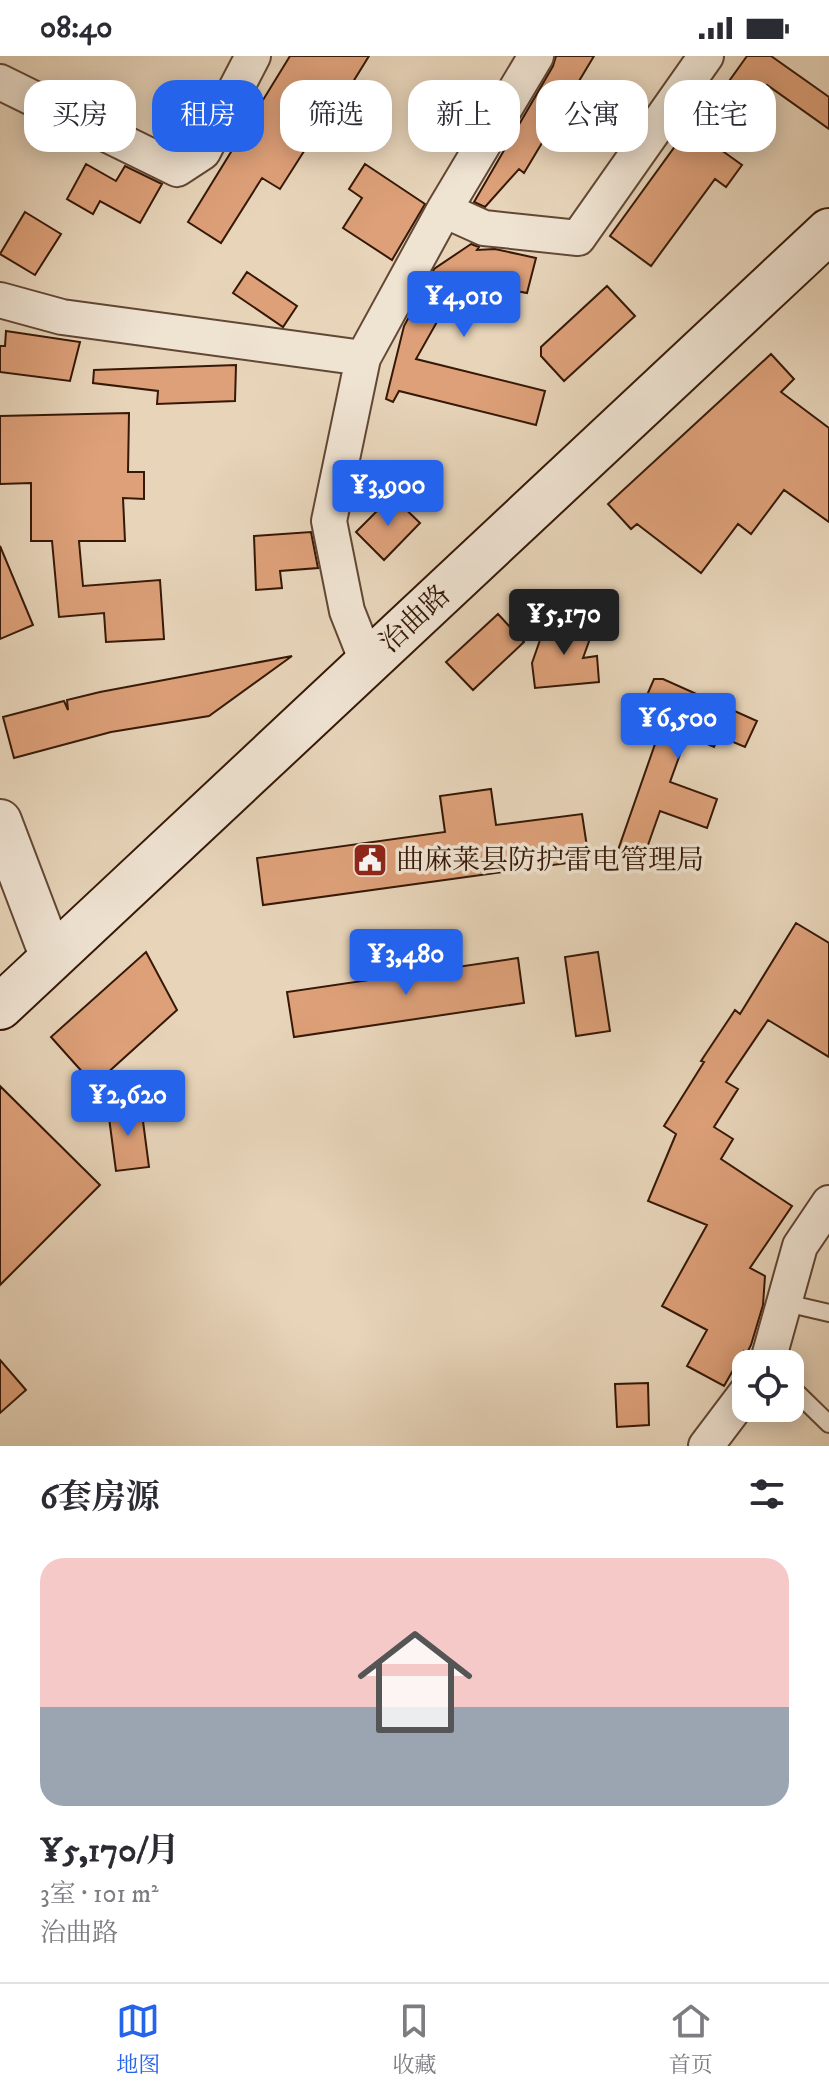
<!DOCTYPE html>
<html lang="zh">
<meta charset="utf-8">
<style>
:root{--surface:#fff;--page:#f7f7f7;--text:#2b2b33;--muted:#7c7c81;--line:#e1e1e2;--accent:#2563eb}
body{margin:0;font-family:"IM FELL DW Pica","Noto Serif SC",serif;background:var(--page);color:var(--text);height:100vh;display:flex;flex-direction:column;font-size:30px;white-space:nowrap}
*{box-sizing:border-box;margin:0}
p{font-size:26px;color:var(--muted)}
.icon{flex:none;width:44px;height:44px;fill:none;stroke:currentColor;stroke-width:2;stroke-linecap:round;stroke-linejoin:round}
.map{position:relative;height:1390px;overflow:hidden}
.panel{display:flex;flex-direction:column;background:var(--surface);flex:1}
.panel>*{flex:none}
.hud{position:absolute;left:24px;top:24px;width:782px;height:72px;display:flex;gap:16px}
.buttons{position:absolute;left:732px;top:1294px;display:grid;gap:16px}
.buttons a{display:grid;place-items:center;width:72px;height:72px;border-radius:16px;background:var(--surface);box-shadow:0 4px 20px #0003;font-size:40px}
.price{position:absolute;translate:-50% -68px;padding:0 18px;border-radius:8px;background:var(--accent);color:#fff;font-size:26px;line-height:52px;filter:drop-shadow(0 2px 4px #0008)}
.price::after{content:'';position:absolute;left:50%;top:48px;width:24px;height:18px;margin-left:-12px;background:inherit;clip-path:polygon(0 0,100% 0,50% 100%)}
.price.current{background:#222;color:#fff}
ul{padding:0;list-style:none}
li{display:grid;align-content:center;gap:16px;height:424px;padding:0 40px}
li+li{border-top:2px solid var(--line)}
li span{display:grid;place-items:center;height:248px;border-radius:24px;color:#555}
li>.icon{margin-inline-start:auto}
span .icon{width:144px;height:144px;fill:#fffc;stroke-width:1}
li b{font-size:34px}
h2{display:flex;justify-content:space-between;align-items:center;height:96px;padding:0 40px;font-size:34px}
.chip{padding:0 28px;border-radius:24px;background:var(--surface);box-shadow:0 4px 20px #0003;font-size:28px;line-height:72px}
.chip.current{background:var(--accent);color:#fff}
.status{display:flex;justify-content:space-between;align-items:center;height:56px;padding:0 40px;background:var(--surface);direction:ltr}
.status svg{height:22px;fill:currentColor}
.dock{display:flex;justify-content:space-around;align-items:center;height:112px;border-top:2px solid var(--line);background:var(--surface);font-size:22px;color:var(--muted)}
.dock a{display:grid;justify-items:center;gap:4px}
.dock .current{color:var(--accent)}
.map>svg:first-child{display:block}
.building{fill:#dda079;stroke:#361807;stroke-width:2}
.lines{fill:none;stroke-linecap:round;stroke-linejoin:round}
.service-casing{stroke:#624734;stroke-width:20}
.minor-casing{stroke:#624734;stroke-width:38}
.tertiary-casing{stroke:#624734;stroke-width:46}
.secondary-casing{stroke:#361807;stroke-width:48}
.service{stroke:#efe3d2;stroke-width:16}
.minor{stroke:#efe3d2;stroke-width:34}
.tertiary{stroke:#efe3d2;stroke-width:42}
.secondary{stroke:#efe3d2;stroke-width:44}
.labels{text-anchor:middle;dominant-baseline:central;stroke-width:7;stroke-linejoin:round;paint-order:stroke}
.street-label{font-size:28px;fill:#361807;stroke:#efe3d2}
.poi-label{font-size:28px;fill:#361807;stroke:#efe3d2;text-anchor:start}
</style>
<div class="status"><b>08:40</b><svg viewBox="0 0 49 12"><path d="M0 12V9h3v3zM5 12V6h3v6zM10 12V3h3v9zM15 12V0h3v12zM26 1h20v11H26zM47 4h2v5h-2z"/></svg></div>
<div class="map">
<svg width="829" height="1390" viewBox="0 0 829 1390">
<rect width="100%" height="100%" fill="#e7d4b9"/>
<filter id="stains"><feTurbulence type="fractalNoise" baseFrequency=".0025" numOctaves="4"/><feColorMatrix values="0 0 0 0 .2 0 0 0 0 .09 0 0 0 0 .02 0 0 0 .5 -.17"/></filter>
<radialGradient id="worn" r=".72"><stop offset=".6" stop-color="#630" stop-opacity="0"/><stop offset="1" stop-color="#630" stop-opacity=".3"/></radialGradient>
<path class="building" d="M290,0h79l-50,81 -4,-3 -35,55 -18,-11 -41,65 -33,-21z
M556,0h38l-70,117 -5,-4 -34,38 -11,-5 79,-136z
M747,0h24l58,41v32l-62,-44 -18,25 -27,-19z
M689,71l53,38 -16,22 -11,-8 -64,87 -41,-30z
M86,108l30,17 9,-15 37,18 -22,39 -40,-22 -7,13 -26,-15z
M365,108l60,40 -33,56 -49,-32 19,-30 -13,-9z
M25,156l36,22 -26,41 -35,-21z
M471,188l8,3 -2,3 18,-1 41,9 -9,35 -67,-12 -44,78 129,32 -9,34 -137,-34 -6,11 -7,-3 18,-73 27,-50 3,-7z
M247,216l50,34 -14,21 -50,-34z
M607,230l28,30 -71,65 -23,-25v-9z
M6,275l74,11 -10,39 -70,-9v-26h5z
M771,298l23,25 -13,13 48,36v94l-45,-32 -33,44 -13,-10 -37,49 -64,-49 -6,5 -23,-25z
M236,309l-1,36 -78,3 1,-13 -65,-8 1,-13z
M129,357l-1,59h16v27l-21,-1 2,43h-46l4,45 77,-6 4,59 -58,3 -2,-29 -45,4 -7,-76h-21v-58l-31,1v-68z
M392,440l28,27 -36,37 -28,-28z
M311,476l7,36 -38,3 2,17 -26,2 -2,-54z
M0,490l33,79 -33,14z
M498,558l26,28 -51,48 -27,-28z
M548,561l44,16 -9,25 14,-2 2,26 -64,6 -3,-25z
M292,600l-83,60 -98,16 -97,26 -11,-41 61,-16 4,9 -1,-10 33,-8z
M654,623h9l94,42 -12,26 -26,-11 -5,11 -27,-12 -17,47 47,17 -10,29 -47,-17 -18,51 -25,-9 45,-129 -8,-4 5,-11 -15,-7z
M491,733l5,36 86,-11 7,46 -326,45 -6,-47 188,-26 -5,-36z
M796,867l33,20v114l-61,-37 -42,62 12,7 -24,38 19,12 -12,20 71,47 -42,62 15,8 -2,29 -12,40 -4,8 -3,-2 -20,35 -37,-20 20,-36 -45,-24 45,-81 -59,-24 28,-67 -12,-8 40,-64 -3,-1 34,-51 5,4z
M146,896l31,58 -83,75 -43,-48z
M598,896l12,79 -34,5 -11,-79z
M518,902l6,45 -230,34 -7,-45z
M0,1030l100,99 -100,100z
M141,1050l8,61 -33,4 -8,-61z
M0,1304l26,30 -26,23z
M648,1327l1,42 -32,2 -2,-43z"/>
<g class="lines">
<g class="service-casing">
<path id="service" d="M786,1247l43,10
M790,1330l39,38"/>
</g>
<g class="minor-casing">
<path id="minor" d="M0,26l177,87 26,-17 50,-96
M444,154l40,18 94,10 128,-182
M0,244l62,17 301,41
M368,608l-21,-53 -18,-90 34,-163 81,-148 92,-154
M767,1308l33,-118 29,-43
M706,1390l40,-53"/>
</g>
<g class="tertiary-casing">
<path id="tertiary" d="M0,765l52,137"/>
</g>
<g class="secondary-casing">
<path id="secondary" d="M0,951l829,-776"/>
</g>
<use href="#service" class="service"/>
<use href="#minor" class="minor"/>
<use href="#tertiary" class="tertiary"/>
<use href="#secondary" class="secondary"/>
</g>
<defs>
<g id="civic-square" transform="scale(1.8)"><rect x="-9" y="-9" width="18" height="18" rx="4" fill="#8f2418" stroke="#efe3d2"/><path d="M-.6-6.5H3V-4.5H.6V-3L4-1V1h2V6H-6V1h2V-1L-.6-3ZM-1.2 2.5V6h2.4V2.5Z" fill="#fff"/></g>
</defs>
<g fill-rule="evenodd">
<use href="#civic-square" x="370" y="804"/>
</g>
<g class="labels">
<g class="street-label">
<text transform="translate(415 563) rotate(-43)">治曲路</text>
</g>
<g class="poi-label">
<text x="396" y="804">曲麻莱县防护雷电管理局</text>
</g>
</g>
<rect width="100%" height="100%" filter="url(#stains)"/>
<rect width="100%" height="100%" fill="url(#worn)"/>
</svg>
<div class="buttons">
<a><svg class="icon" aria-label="locate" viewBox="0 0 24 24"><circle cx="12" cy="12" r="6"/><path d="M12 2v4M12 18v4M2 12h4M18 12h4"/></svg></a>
</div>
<b class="price" style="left:464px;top:283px">¥4,010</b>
<b class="price" style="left:388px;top:472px">¥3,900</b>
<b class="price current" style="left:564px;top:601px">¥5,170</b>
<b class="price" style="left:678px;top:705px">¥6,500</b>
<b class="price" style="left:406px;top:941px">¥3,480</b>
<b class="price" style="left:128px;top:1082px">¥2,620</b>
<div class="hud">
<a class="chip">买房</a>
<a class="chip current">租房</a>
<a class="chip">筛选</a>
<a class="chip">新上</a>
<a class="chip">公寓</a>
<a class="chip">住宅</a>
</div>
</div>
<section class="panel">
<h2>6套房源<svg class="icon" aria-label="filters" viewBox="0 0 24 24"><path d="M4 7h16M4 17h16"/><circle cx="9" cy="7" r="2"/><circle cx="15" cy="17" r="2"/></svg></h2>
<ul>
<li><span style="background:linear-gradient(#f6c9c9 60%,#9aa5b1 0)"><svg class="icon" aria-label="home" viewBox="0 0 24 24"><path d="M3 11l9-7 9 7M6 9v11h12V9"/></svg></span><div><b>¥5,170/月</b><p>3室 · 101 m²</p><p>治曲路</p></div></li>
</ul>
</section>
<nav class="dock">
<a class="current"><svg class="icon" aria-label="map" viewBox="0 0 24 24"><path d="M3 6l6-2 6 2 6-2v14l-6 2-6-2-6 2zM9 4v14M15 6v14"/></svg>地图</a>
<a><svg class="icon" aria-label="saved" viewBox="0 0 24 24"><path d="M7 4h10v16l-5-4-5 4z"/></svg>收藏</a>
<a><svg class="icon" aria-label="home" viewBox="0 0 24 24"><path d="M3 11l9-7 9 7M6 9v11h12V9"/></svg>首页</a>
</nav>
